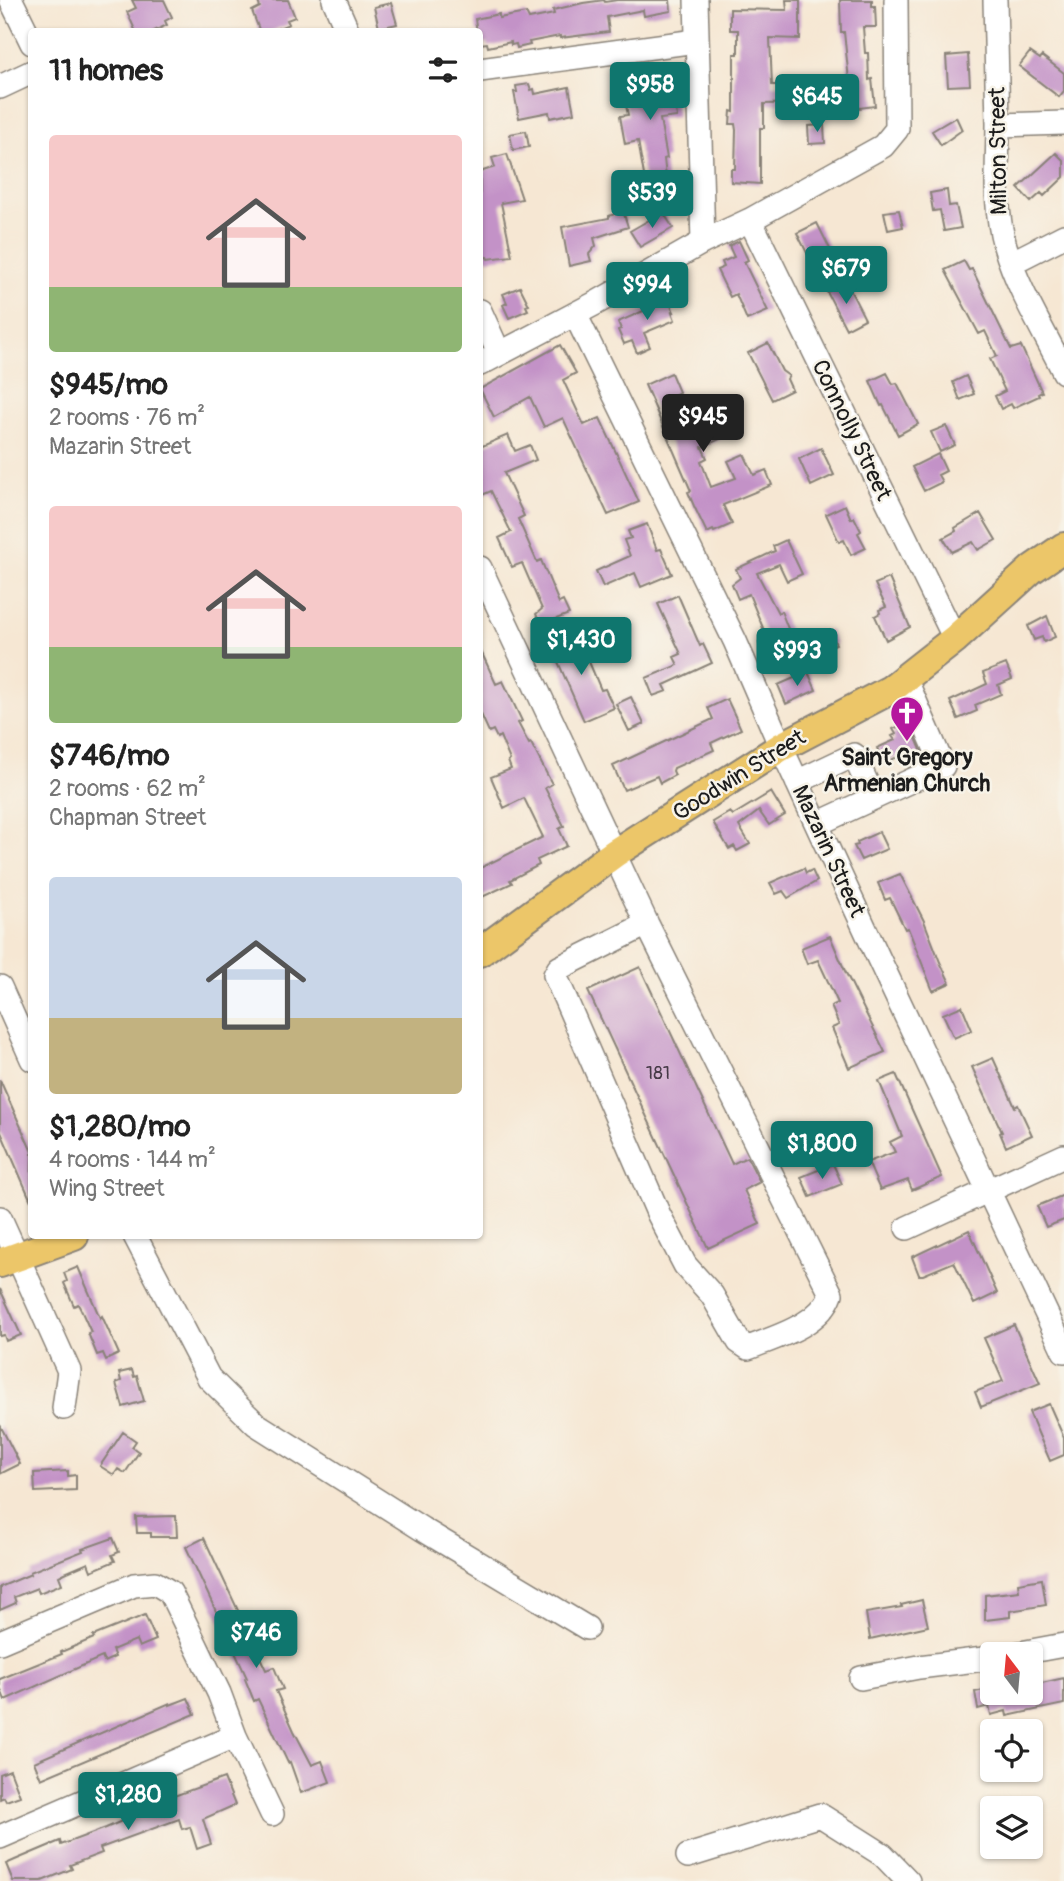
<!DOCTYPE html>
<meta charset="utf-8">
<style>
:root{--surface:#fff;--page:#f2f2f2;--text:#222;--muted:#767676;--accent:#0f766e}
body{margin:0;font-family:Pangolin,sans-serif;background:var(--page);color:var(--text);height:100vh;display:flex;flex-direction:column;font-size:26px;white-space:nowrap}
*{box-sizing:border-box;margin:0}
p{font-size:23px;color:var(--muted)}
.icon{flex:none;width:38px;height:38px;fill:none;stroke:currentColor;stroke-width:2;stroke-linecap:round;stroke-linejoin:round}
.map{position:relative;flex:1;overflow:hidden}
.sheet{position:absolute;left:28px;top:28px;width:455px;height:1211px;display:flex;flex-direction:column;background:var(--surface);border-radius:7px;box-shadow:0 2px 5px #0004}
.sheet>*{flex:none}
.needle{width:46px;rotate:344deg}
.controls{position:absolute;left:980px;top:1642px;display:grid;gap:14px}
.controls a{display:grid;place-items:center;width:63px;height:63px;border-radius:7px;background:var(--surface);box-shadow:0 2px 5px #0004;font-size:35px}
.price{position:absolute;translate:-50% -60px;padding:0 16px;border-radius:7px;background:var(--accent);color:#fff;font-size:23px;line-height:46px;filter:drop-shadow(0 2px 4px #0008)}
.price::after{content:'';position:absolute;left:50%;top:42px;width:21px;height:16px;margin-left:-10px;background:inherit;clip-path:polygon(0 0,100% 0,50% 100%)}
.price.on{background:#222;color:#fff}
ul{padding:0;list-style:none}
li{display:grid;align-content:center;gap:14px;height:371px;padding:0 21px}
li span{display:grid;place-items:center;height:217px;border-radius:7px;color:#555}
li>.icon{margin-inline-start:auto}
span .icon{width:126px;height:126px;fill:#fffc;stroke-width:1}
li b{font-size:30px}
h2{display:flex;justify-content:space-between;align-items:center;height:84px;padding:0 21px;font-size:30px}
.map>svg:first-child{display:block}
.building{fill:#c392c7}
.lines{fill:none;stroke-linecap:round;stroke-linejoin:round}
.minor-casing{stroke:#898278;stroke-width:26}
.major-casing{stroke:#898278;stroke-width:32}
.minor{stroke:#fff;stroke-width:23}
.major{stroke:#ecc669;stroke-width:28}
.labels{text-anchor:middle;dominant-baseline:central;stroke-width:5;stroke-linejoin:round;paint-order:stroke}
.number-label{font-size:19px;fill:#463a47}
.street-label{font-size:23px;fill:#1c1c1c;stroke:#f7f3e8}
.poi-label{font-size:23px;font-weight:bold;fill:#1c1c1c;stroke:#f7f3e8}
</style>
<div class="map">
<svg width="1064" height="1881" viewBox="0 0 1064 1881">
<rect width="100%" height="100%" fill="#f7f3e8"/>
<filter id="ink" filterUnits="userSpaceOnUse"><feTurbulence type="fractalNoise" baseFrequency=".0143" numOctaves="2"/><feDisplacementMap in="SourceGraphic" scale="14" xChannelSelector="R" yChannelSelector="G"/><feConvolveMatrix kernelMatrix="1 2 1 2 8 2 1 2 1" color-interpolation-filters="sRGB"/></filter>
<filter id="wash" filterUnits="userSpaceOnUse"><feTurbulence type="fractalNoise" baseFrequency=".00686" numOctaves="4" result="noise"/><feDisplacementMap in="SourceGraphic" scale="28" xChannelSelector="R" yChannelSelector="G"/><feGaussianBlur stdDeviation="1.57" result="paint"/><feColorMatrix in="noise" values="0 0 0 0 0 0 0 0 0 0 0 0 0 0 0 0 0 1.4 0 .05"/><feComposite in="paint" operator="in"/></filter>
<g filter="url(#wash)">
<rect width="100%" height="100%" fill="#f6e7d3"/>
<g id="blocks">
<path class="building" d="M132,0h32l8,17 -7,4 2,4 -15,7h-16l-9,-20 9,-4z
M257,0h31l7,17 -8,3 2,4 -20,8h-9l-8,-21 8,-4z
M604,0l1,2 12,-2h53l1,11 -27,5 -1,-6 -36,7 2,15 -49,6v-2l-31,6 1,3 -13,3 -1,-4 -5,1v-3l-23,5 -1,-4 -7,1v-12h-3l-2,-13 24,-5v4l27,-5 3,6 25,-5 -1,-4 30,-7z
M786,0h14v39l-30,-1 2,47h28v18l-36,1v24h-4v56l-29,-2v-13h4l1,-39 -1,-6h-5l1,-13 3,1v-58h4v-24h-8v-21l57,1z
M840,0h32v6h3l1,21h-13l2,26h3l1,27 3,-1 3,27 -23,3 -8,-77h-3z
M391,3l6,21 -18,4 -5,-21z
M1030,52l10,7 2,-3 22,17v18l-5,6 -40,-31z
M968,54l2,31 -22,1 -2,-30z
M670,64l7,53 -17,2 7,39 -3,1 4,35 -20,4 -10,-57 -13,3 -5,-28 8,-1 -6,-29 18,-3 -1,-15z
M529,84l2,6 3,-1 1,5 34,-7 5,26 -24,5 -1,-6 -30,6 -5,-26h3l-1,-6z
M956,117l6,13 -21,15 -9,-14z
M824,125l1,18 -16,1 -1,-18z
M526,131l3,16 -16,3 -3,-16z
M1056,153l8,8v16l-20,19 -3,-3 -10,9 -13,-14z
M507,154l15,45 -21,4 11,53 -24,3 -1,-2 -5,1 -2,-9v-77l15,-5 -3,-9z
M947,190l2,16 7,-1 5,23 -17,3 -4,-21 -7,1 -3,-18z
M899,210l4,17 -15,3 -4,-18z
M623,211l5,16 -34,11 2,8 -7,8 2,7 -22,5 -7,-39 47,-9v-2z
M663,212l10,16 -33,19 -10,-16z
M817,223l18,36 -20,10 -18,-36z
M739,241l9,19 -4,2 24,49 -21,9 -11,-26 -6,3 -13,-27 7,-3 -2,-5 12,-5 -5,-11z
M964,261l5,9 3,-1 39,80 10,-3 21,46 -4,2 1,2 -26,12 -2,-4 -10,5 -6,-13 10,-5 -15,-32 7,-3 -12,-25 -6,3 -34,-64z
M846,282l19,37 -19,10 -19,-37z
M520,287l9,18 -3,1 2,4 -19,8 -6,-13 4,-2 -4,-9z
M661,289l2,5 2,-2 9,20h-2l3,8 -31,13 6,14 -13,6 -5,-12 -8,3 -6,-14 3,-1 -3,-7 37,-16 -6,-11z
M768,343l14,28 7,5 -2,3 5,11 -20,10 -24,-47z
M560,345l16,28 -13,7 21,45 16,-7 39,84 -31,13 -45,-97 -19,9 -14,-30 -36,20 -14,-28z
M671,373l8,19 -5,3 11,23 34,-15 16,29 -33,15 5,11 -6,3 10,26 25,-9 -8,-17 16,-7 10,21 12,-5 6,15 -49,20 9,19 -18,8 -1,-2 -6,3 -13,-27 -6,-14 3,-1 -46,-106z
M887,373l6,11 4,-1 21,41 -20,11 -15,-30 -2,1 -11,-25z
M966,376l8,18 -14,6 -7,-18z
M946,426l9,19 -15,7 -9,-20z
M508,435l7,16 15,-6 6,15 -32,13 20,43 -6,3 19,43 4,-2 18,43 4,-2 6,13 -28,11 -5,-11 6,-5 -20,-46 -10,4 -13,-29 12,-6 -20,-41 -11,5v-49z
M821,448l13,27 -23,11 -12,-27z
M938,454l8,17 -8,4 4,7 -18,9 -12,-24z
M845,505l6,14 3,-2 7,14 -3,2 8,15 -15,7 -7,-15 -5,2 -13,-28z
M980,513l16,27 -18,10 -5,-8 -21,10 -9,-14 13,-7 -1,-3z
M647,524l10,26 4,-1 11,25 -31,13 -6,-14 -32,14 -7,-16 34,-15 -6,-16 7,-2 -3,-7z
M786,540l16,34 -15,7 -8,-17 -22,9 21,40 3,-2 15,38 -29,13 -8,-19 9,-3 -19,-46 -11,5 -6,-15 8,-6 -4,-9 39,-18 -2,-5z
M889,578l21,49 -24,13 -11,-24 5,-3 -1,-3 7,-3 -11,-23z
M678,595l22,51 3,-2 9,19 -48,22 3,6 -14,5 -7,-18 32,-13 -4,-8 7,-3 -23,-50z
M1047,616l8,21 -11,5 -2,-5 -8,3 -6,-14z
M614,624l13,25 -13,7 -13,-25z
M829,630l7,14 -16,7 -7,-13z
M581,632l7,16 -4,2 17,40 4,-1 9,19 -30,13 -33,-75z
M480,649l16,35 7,-3 19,40 -4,2 11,21 2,-1 21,41 -7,4 19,38 -5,3 8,17 -30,14 2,5 -29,15 2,3 -32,15v-30l63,-31 -19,-39 -20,10 -13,-31 20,-8 -3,-8 2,-1 -10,-24 -3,2 -4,-8 -4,2 -9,-20z
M1006,664l6,15 -14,6 3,9 -26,11 2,6 -19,8 -8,-18 37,-17 -4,-11z
M808,672l8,18 -30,14 -8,-19z
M631,697l13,27 -15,7 -13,-27z
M727,699l14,30 -30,14 3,7 -40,18 -1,3 2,4 -15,8 -3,-7 -33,14 -11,-24 100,-47 -5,-11z
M909,722l16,37 -17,8 -6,-12 -18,8 -7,-15 18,-8 -3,-4 4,-2 -3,-5z
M771,792l14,23 -16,10 -10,-14 -20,15 11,18 -13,7 -3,-5 -5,3 -16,-27 17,-10 3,3z
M879,832l8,17 -26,11 -7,-14 4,-1 -1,-3z
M804,868l2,5 6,-3 5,11 -29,17 -5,-7 -7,3 -6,-11z
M900,874l24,47 16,41 10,21 -17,8 -25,-63 -3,1 -15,-31 -5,2 -7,-17z
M830,936l15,35 40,81 -36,16 -17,-40 7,-3 -8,-19 7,-3 -20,-43 -11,4 -6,-16z
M640,967l92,197 15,-7 13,25 -16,8 16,34 -52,24 -120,-257z
M962,1006l10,24 -18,8 -11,-24z
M993,1058l22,49 3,-2 14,30 -26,12 -6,-14 2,-1 -30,-65z
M896,1074l46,103 -30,13 -4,-10 -28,10 -12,-28 27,-10 -5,-10 12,-6 -23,-55z
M0,1080l32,72 -1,49 -31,-71z
M833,1164l9,20 -32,13 -9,-20z
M1064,1195v25l-18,7 -9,-21z
M969,1230l28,63 -23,11 -20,-42 -31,13h-4l-7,-18z
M78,1267l22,51 2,-2 17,38 -13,6 -3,-7 -6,2 -9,-22 3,-1 -10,-22 -3,-6 -4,2 -10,-23 3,-2 -3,-8z
M0,1289l21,46 -15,6 -2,-6 -4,1z
M1014,1325l26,58 -59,24 -6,-15 28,-11 -19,-43z
M132,1370l2,7 3,-1 7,25 -21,6 -7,-24 5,-2 -2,-8z
M1049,1404l15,34v17l-14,6 -21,-49z
M0,1425l20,39 -20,10z
M123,1432l13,9 -4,6 7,5 -14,21 -7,-4 -4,6 -14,-9z
M68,1471v5l8,-1v15l-41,2 -1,-19z
M176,1516l1,21h-26v-4h-14l-1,-16z
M113,1538l6,14 -7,3 3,6 -24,10 -3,-8 -23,10 -6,3 3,8 -23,9 -2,-5 -23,9 2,6 -16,7v-23l31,-13 -1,-2 53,-21 -1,-2z
M204,1538l62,132 8,-3 9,22 -7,2 18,40 18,34 10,-4 8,21 -29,11 -11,-31 -2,1 -30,-64 -4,2 -9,-22 2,-1 -61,-131z
M1042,1579l4,26 -36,6v6l-25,3v-25l34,-4 -1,-8z
M922,1600l6,26 -58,13 -4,-26 36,-6 -1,-2z
M145,1615l11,25 -17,7 -3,-7 -24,10 3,7 -11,5 -2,-5 -97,43 -5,-12v-9l62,-25 -1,-2 33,-14 -1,-2z
M1064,1678v26l-57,12 -1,-5 -15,4 -2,-9 -11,3 -3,-17 17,-4v4h47l-2,-8z
M188,1698l7,16 -154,65 -7,-17 136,-59v2z
M10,1770l10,26 -14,5 -2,-4 -4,2v-25z
M224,1778l11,27 -32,14 8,25 -14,5 -7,-22 -8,2 -3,-10 -79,29 2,5 -32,12 2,4 -30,12h-29l-7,-17 9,-4 45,-19 1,4 45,-17 32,-14 -1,-3 35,-12 -1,-2z"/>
</g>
</g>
<g filter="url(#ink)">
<use href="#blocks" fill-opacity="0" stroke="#898278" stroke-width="2"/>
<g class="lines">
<g class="minor-casing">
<path id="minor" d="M11,0l21,43
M334,0l14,32
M696,0l7,242
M995,0c1,41 2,82 3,123 0,42 -5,82 7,123 13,44 39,85 59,126
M480,70l216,-29
M0,87l32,-15
M998,125l66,-2
M750,220l205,419
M1011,263l53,-27
M480,311l19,42
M575,314l160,327 46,106 97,210 186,394
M480,364l116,-61 107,-61 47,-22 133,-74 14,-17 -1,-129
M480,568l167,356 184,370c-11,31 -55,43 -83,54l-9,-6 -27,-47 -27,-30 -26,-50 -104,-240 4,-7 88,-44
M797,782l57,-27 19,42
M817,824l126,-58 -38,-88
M0,987l32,72
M0,1218l69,153 -5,37
M907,1228l157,-72
M135,1236l74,142 47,46 166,105 165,99
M0,1642l134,-57 21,-2 15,9 49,101 16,43 37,78
M1015,1654l49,-9
M861,1678l58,-11 73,-9
M0,1837l235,-101
M688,1856l132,-41 63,40 25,26"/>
</g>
<g class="major-casing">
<path id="major" d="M480,952l135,-99 166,-106 109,-57 65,-51 77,-70 32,-22
M0,1263l74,-27"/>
</g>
<use href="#minor" class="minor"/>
<use href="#major" class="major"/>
</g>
</g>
<defs>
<g id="church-pin" transform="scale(1.75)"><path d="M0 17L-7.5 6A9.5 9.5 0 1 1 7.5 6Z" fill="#b5179e" stroke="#f7f3e8"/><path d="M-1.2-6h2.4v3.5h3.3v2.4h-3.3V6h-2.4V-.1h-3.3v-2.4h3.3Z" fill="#fff"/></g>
</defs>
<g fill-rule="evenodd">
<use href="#church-pin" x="907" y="713"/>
</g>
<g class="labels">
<g class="number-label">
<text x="658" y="1073">181</text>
</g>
<g class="street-label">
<text transform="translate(998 151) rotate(-91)">Milton Street</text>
<text transform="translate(852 430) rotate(64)">Connolly Street</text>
<text transform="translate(739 775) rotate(-32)">Goodwin Street</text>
<text transform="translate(829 851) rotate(65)">Mazarin Street</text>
</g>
<g class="poi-label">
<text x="907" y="757">Saint Gregory<tspan x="907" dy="26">Armenian Church</tspan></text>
</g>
</g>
</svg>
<div class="controls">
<a><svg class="needle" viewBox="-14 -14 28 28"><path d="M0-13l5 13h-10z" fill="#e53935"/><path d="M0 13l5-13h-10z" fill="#767676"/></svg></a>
<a><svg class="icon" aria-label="locate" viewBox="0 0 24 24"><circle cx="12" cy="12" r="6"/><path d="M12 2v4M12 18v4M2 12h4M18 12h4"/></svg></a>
<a><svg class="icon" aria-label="layers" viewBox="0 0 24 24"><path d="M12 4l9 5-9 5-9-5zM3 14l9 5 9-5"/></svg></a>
</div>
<b class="price" style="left:650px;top:122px">$958</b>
<b class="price" style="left:817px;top:134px">$645</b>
<b class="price" style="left:652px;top:230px">$539</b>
<b class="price" style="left:846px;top:306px">$679</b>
<b class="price" style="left:647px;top:322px">$994</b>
<b class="price on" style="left:703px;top:454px">$945</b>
<b class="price" style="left:581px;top:677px">$1,430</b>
<b class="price" style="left:797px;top:688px">$993</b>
<b class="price" style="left:822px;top:1181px">$1,800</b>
<b class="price" style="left:256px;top:1670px">$746</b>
<b class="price" style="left:128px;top:1832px">$1,280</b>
<section class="sheet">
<h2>11 homes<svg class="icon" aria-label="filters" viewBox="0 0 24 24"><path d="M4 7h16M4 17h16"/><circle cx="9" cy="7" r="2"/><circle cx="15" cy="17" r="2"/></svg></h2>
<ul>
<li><span style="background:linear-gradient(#f6c9c9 70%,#8fb573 0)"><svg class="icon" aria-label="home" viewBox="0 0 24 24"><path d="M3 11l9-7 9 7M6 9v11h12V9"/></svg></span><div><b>$945/mo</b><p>2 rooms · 76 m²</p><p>Mazarin Street</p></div></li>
<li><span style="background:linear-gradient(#f6c9c9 65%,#8fb573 0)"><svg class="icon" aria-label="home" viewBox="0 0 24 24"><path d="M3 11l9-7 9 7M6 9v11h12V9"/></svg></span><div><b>$746/mo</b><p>2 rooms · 62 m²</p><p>Chapman Street</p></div></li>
<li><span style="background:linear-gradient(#c9d6e8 65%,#c2b280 0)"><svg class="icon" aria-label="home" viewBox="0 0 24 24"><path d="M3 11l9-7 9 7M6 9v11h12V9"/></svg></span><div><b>$1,280/mo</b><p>4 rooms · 144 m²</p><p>Wing Street</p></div></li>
</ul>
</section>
</div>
